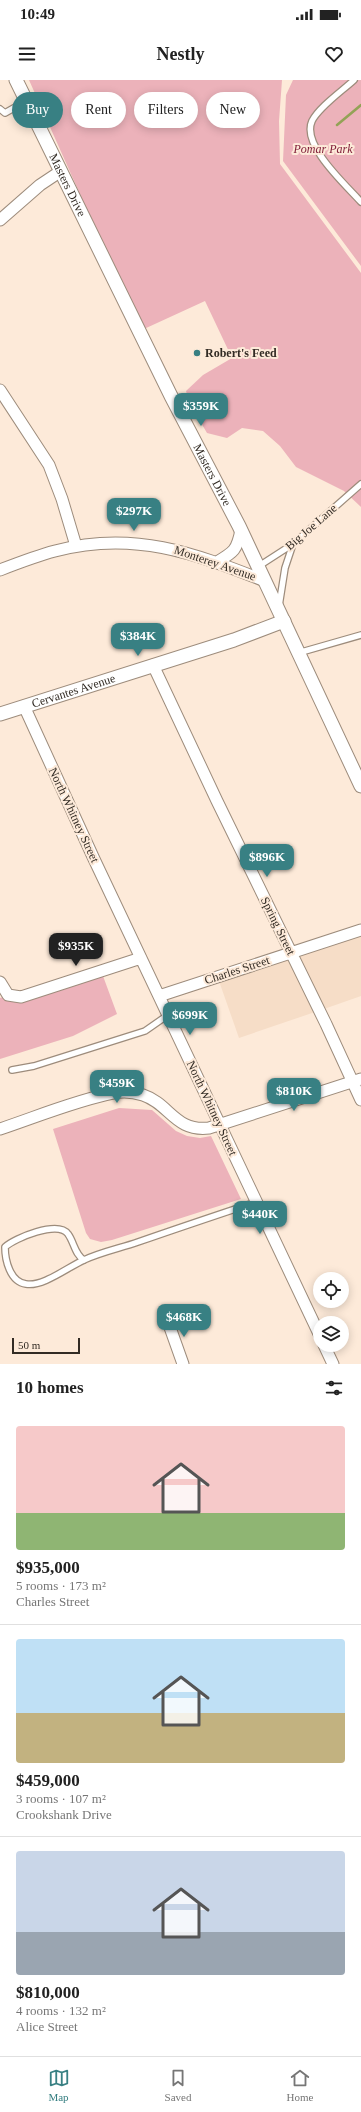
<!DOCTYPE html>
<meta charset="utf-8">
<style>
:root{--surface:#fff;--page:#f6f6f6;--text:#222;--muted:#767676;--line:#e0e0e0;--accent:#388083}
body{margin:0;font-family:"Times New Roman",serif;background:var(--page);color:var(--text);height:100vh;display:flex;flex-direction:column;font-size:15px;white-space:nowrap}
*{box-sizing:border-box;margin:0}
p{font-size:13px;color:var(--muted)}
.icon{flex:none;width:22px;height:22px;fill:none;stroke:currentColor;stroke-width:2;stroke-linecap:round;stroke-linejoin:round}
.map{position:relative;height:1284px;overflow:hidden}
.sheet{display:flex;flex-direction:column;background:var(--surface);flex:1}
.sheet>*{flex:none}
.banner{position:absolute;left:12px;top:12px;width:337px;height:36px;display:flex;gap:8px}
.tools{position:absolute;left:313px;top:1192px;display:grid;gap:8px}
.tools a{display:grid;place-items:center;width:36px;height:36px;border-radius:50%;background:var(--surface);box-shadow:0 2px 10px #0003;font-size:20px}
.scale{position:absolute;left:12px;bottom:10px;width:68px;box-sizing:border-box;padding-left:4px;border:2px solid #322b24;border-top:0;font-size:11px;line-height:14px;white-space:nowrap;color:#322b24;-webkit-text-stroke:3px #fdead9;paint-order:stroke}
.price{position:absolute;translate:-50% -34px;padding:0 9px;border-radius:8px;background:var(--accent);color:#fff;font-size:13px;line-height:26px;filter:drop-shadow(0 1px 2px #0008)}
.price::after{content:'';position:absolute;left:50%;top:24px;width:12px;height:9px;margin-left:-6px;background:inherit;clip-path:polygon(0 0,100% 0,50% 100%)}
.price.selected{background:#222;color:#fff}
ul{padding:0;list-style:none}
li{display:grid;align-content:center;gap:8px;height:212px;padding:0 16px}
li+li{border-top:1px solid var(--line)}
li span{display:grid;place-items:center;height:124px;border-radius:4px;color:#555}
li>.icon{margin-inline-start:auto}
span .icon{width:72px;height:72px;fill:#fffc;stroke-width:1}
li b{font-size:17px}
h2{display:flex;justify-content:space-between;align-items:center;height:48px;padding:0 16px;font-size:17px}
.tag{padding:0 14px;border-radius:18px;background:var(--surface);box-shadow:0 2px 10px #0003;font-size:14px;line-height:36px}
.tag.selected{background:var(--accent);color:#fff}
.status{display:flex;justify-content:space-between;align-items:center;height:28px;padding:0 20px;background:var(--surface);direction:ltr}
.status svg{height:11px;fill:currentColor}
header{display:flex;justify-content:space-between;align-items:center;height:52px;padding:0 16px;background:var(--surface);font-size:18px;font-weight:800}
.tab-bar{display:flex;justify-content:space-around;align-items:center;height:56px;border-top:1px solid var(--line);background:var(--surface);font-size:11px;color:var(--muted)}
.tab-bar a{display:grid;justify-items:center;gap:2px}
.tab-bar .selected{color:var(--accent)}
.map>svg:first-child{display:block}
.built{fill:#f6ddc7}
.green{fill:#ecb2ba}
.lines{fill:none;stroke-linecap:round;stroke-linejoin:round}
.stream{stroke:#93a256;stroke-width:2.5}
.service-casing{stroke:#9d8c7c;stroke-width:8}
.minor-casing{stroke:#9d8c7c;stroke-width:13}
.tertiary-casing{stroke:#9d8c7c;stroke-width:15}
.service{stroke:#fff;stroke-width:5.5}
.minor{stroke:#fff;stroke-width:11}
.tertiary{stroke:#fff;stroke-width:13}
.poi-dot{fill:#388083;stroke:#fdead9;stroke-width:1.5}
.labels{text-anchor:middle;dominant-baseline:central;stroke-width:4;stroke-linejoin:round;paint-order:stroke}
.park-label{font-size:12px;font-style:italic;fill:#801e38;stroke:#fdead9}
.street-label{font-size:12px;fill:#322b24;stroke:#fdead9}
.poi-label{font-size:12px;font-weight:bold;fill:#322b24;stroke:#fdead9;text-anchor:start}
</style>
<div class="status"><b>10:49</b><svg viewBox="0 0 49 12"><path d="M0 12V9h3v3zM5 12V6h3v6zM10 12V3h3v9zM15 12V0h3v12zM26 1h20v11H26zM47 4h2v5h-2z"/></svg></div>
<header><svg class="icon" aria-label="menu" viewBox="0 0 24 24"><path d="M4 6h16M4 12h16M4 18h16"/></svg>Nestly<svg class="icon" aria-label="heart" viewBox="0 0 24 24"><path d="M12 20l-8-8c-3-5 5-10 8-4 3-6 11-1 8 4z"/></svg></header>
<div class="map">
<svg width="361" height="1284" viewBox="0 0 361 1284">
<rect width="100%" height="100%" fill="#fdead9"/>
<path class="built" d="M361,855v61l-37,13 -26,-54z
M289,878l26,54 -76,26 -20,-57z"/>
<path class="green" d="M29,0h253l-3,41 1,43 81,109v234l-17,-16 -48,-24 -16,-21 -17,-15 -21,-3 -15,10 -20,-5 -17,-29 -4,-13 17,-16 29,-17 -27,-57 -61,28 -36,-72z
M293,0h68v186l-78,-105 3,-66z
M103,896l14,38 -44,22 -73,23v-61l3,-1c8,5 11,6 20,5z
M119,1028l33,2 24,21 11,5 13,2 11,-2 30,63 -129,41 -11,2 -11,-3 -4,-6 -33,-104z"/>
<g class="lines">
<path class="stream" d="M337,45l24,-20"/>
<g class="service-casing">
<path id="service" d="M354,0c-12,11 -35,27 -42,41 -11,24 34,64 49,81
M0,29l5,4 21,-12
M259,486l34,-22 68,-60
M279,526l6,-38 8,-24
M298,573l63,-18
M12,990l22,-4 111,-35 23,-16
M84,1180c-9,-5 -10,-18 -16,-26 -10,-14 -53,4 -63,13 0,13 5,35 21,37 17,3 42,-17 58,-24 17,-8 37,-12 54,-18 40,-14 79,-27 118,-40"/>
</g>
<g class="minor-casing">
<path id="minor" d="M0,140l40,-35 21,-14
M0,310l49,75 13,34 14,47
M217,482c17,-10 20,-12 24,-32
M0,490c18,-7 36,-14 55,-19 78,-21 139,2 210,30
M153,585l64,136 109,223 35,76
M24,626l70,153 226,477
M0,902l8,13 13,2 120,-39
M159,916l202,-66
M0,1049c36,-12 77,-29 113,-36 10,-2 21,-1 30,2 27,9 32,37 66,33l152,-49
M167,1239l16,45
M324,1265l9,19"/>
</g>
<g class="tertiary-casing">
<g id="tertiary">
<path id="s1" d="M16,0l155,316 68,130 122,260"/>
<path id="s2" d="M0,634l234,-74 50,-19"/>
</g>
</g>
<use href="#service" class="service"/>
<use href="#minor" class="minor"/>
<use href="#tertiary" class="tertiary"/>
</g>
<circle class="poi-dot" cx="197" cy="273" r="4"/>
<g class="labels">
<g class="park-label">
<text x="323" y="69">Pomar Park</text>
</g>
<g class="street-label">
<text stroke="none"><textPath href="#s1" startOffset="117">Masters Drive</textPath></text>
<text stroke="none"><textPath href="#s1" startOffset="441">Masters Drive</textPath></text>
<text transform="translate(311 447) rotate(-41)">Big Joe Lane</text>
<text transform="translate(215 483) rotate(19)">Monterey Avenue</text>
<text stroke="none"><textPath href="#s2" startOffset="77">Cervantes Avenue</textPath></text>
<text transform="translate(74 735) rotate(65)">North Whitney Street</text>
<text transform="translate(278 846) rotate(64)">Spring Street</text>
<text transform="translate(237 890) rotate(-18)">Charles Street</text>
<text transform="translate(212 1028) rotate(65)">North Whitney Street</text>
</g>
<g class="poi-label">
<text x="205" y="273">Robert's Feed</text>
</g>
</g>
</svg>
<div class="tools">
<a><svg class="icon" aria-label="locate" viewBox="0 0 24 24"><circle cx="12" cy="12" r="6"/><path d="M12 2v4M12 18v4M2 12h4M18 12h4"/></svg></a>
<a><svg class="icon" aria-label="layers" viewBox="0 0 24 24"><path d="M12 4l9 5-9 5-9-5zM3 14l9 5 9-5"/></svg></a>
</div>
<div class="scale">50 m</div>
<b class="price" style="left:201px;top:347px">$359K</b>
<b class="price" style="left:134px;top:452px">$297K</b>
<b class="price" style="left:138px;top:577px">$384K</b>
<b class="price" style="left:267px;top:798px">$896K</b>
<b class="price selected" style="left:76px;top:887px">$935K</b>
<b class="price" style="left:190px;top:956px">$699K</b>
<b class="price" style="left:117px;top:1024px">$459K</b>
<b class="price" style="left:294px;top:1032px">$810K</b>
<b class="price" style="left:260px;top:1155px">$440K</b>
<b class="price" style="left:184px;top:1258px">$468K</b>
<div class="banner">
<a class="tag selected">Buy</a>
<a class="tag">Rent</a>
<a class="tag">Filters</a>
<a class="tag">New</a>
</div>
</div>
<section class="sheet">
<h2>10 homes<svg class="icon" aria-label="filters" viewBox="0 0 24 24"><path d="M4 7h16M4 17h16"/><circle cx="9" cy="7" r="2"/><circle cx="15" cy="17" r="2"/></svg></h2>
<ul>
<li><span style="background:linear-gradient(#f6c9c9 70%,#8fb573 0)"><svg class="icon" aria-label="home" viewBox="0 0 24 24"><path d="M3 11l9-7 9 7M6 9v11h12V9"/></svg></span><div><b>$935,000</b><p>5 rooms · 173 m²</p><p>Charles Street</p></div></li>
<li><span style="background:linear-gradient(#bfe0f5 60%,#c2b280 0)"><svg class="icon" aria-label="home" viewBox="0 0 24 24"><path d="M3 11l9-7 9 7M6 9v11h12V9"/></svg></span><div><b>$459,000</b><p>3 rooms · 107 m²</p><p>Crookshank Drive</p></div></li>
<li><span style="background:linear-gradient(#c9d6e8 65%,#9aa5b1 0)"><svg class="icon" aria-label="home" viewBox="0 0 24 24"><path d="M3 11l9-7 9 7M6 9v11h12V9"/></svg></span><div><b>$810,000</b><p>4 rooms · 132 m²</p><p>Alice Street</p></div></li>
</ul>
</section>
<nav class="tab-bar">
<a class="selected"><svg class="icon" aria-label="map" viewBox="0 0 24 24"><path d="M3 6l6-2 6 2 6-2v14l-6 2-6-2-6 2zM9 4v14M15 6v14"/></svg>Map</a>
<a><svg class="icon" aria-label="saved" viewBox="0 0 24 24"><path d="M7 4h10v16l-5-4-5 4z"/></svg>Saved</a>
<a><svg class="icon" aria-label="home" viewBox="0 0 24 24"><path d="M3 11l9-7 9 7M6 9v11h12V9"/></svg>Home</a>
</nav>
